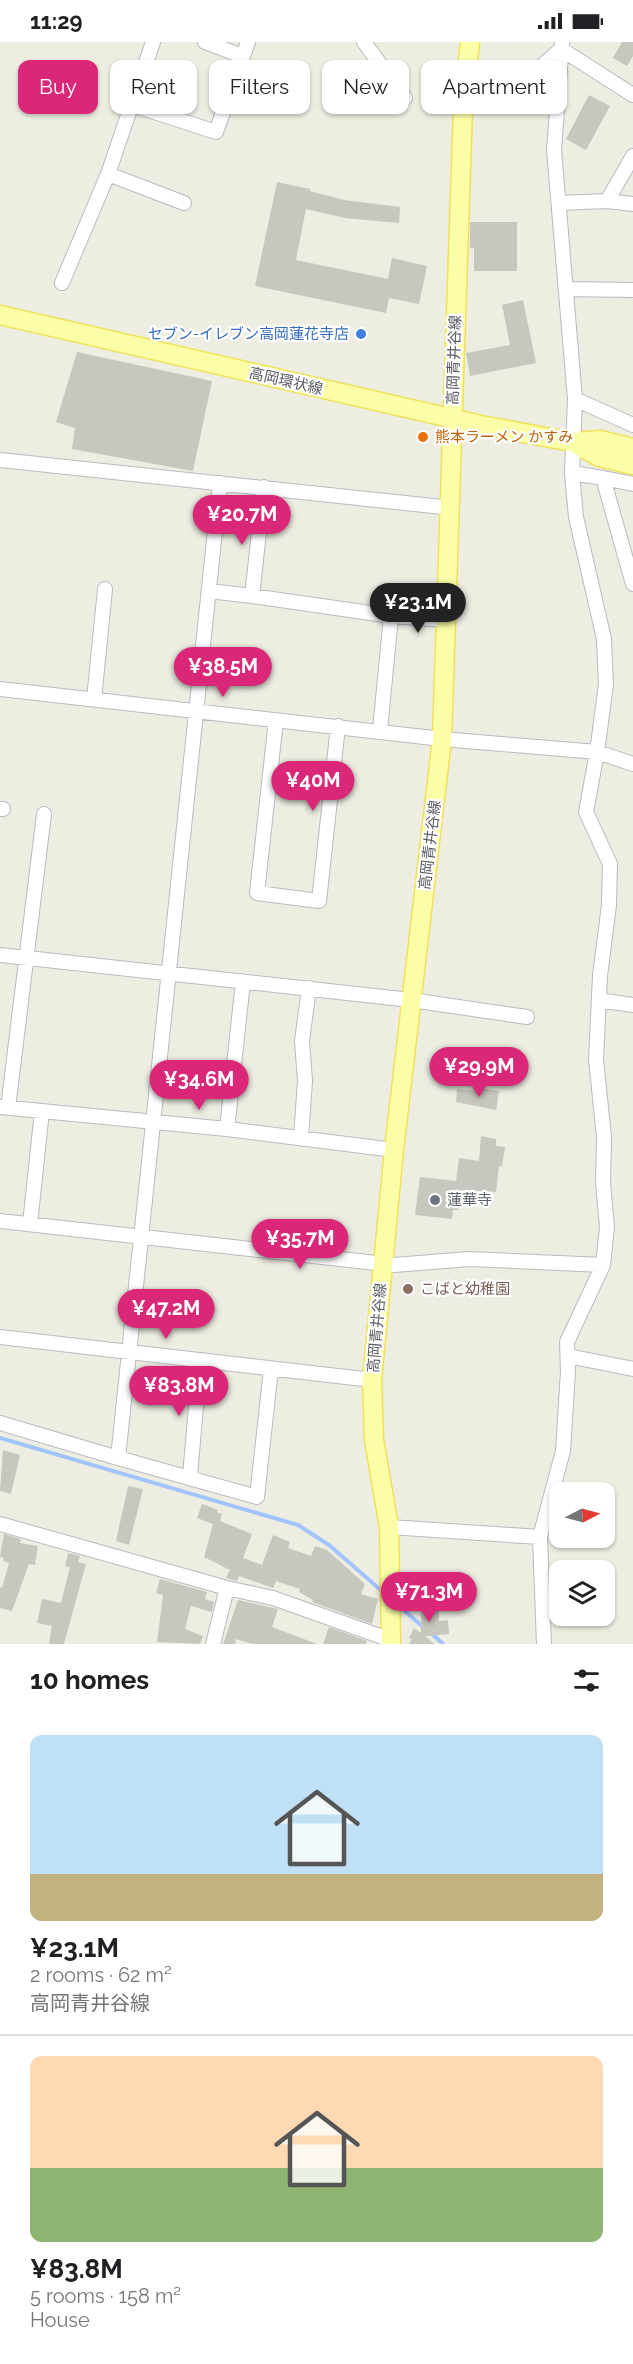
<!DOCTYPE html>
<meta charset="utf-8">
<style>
:root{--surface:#fff;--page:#f6f6f6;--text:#202124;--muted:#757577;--line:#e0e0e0;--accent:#db2777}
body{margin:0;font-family:Raleway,"Noto Sans JP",sans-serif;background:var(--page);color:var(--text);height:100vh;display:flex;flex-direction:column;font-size:22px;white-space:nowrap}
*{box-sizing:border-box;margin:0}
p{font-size:20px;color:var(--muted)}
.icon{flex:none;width:33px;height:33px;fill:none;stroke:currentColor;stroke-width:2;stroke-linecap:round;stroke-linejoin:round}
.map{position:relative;height:1602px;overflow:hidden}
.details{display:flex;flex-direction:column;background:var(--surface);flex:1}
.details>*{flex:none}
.hud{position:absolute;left:18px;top:18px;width:597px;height:54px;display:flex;gap:12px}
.needle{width:39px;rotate:84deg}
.buttons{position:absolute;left:549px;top:1440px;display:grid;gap:12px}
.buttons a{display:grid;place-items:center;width:66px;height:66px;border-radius:12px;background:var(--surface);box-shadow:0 2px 4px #0004;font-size:30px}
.price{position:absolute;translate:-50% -51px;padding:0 14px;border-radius:21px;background:var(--accent);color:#fff;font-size:20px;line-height:39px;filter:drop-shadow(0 2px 3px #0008)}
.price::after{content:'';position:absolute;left:50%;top:36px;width:18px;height:14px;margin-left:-9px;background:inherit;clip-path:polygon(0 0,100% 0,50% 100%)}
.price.on{background:#222;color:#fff}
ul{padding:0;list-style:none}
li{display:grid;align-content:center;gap:12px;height:318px;padding:0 30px}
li+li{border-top:2px solid var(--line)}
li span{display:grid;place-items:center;height:186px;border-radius:12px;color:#555}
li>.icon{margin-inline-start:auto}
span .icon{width:108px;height:108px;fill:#fffc;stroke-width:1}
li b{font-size:26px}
h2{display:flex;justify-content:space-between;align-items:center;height:72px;padding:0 30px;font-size:26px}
.chip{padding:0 21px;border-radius:12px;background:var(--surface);box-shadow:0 2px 4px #0004;font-size:21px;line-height:54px}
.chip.on{background:var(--accent);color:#fff}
.status{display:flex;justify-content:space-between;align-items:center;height:42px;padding:0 30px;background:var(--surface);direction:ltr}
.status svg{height:16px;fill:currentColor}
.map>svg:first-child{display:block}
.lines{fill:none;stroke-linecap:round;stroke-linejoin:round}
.stream{stroke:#a1c3fe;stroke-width:4}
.building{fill:#c8c7bf}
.minor-casing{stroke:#babac1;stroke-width:16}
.major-casing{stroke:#efe259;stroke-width:21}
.minor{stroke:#fff;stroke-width:14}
.major{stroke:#fbfea6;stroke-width:18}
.shop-dot{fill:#3f7fe0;stroke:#fff;stroke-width:2}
.food-dot{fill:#e8710a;stroke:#fff;stroke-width:2}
.worship-dot{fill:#6b7280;stroke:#fff;stroke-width:2}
.education-dot{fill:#8d6e63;stroke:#fff;stroke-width:2}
.labels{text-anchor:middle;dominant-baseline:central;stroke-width:4.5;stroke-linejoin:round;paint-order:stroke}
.shop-label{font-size:15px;fill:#366cbe;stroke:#fff;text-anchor:end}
.street-label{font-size:15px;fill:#5a5c63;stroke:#fff}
.food-label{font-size:15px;fill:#c56008;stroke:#fff;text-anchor:start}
.worship-label{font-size:15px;fill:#5b616d;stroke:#fff;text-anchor:start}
.education-label{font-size:15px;fill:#785e54;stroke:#fff;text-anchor:start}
</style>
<div class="status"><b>11:29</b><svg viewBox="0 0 49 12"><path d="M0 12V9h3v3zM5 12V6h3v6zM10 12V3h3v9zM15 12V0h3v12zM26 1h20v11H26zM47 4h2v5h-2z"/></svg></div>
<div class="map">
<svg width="633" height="1602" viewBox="0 0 633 1602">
<rect width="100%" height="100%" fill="#edede2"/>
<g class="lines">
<path class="stream" d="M0,1396l298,87 31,20 54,47
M396,1561l28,25
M430,1590l13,12"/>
</g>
<path class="building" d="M622,0h11v14l-6,10 -14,-8z
M589,53l21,11 -24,44 -20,-11z
M277,140l33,7v2l34,9 56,7 -1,16 -54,-5 -39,-9 -10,51 92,19 4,-21 35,8 -8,38 -30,-6 -3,15 -131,-27z
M470,180h47v49h-43v-23h-4z
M523,258l13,63 -66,13 -4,-23 44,-8 -8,-40z
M77,310l135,29 -19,90 -121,-22 3,-21 -19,-6z
M480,1046l19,3 -3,19 -40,-8 1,-13 22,2z
M481,1094l15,3v7l9,1 -3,20 -3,-1 -3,26 -35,-2 -2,20h-6l-1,9 -37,-4 5,-38 36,4 3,-23 20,3z
M3,1408l17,5 -9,39 -11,-3z
M128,1444l15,3 -14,56 -13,-4z
M202,1462l16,6 -1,2 5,2 -2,7 32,13 -9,24 19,7 11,-30 17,7 -2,6 23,8 4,-10 12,4 38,34 -4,10 17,5 -6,25 -60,-22 1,-2 -14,-8 1,-3 -24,-8 -3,7 -34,-12 -2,5 -11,-3 4,-8 -26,-13 9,-33 -16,-6z
M4,1492l17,5 -1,4 18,3 -3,19 -6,-1 -17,47 -12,-3v-21l2,1 7,-25 -6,-2 1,-3 -4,-1z
M68,1511l12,3 -2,6 8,2 -22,80h-15l3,-18 -15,-3 5,-24 19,4 9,-36 -5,-1z
M160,1537l47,13 -2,7 9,3 -2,10 -21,-6 -6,23 18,7 -3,8 -43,-2 6,-47 -7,-2z
M421,1557h18v22l9,-1 1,14 -24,2 9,8h-25l3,-5 -3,-1 5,-10 7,5z
M238,1558l40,9 -6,18 45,17h-65l-16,-5 -1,5h-12z
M329,1585l38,14 -1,3h-43z"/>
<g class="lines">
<g class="minor-casing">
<path id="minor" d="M205,0l37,14
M364,0l41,56
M561,7l72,46
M133,63l83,27 32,-90
M463,64l35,-1 63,-56
M108,132l76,29
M607,159l26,3
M559,161l48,-2 26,-45
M62,241l46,-109 45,-132
M566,247l67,1
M575,357l58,26
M0,418l452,48
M572,431l31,5 30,106
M603,436l30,6
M220,441l-102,975 139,39 14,-128
M209,549l43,5 12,-109
M252,554l139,20 -11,114
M391,574l56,4
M0,647l442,50 155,13 36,12
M94,657l11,-110
M276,678l-19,173 62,8 19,-175
M0,767h3
M0,913l411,45 116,17
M599,958l34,5
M0,1065l227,22 167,21
M8,1066l36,-294
M227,1087l16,-147
M301,1095l4,-56 -3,-40 7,-53
M0,1179l394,44 75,-6 134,6
M30,1182l12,-113
M0,1295l372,43
M568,1314l65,13
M0,1381l118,35
M190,1434l10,-116
M0,1482l227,64 46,10 118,42
M389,1485l151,10
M213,1602l14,-56
M544,1602l-4,-107 23,-86 5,-80 -1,-29 36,-77 4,-38 -4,-44 1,-46 -8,-78 4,-83 9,-71 1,-41 -24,-52 11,-60 9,-68 -2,-45 -28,-122 -4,-44 3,-74 -21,-249 8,-108"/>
</g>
<g class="major-casing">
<path id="major" d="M0,273l481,110 91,17 28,-2 33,8
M572,400l27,15 34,8
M391,1602l-2,-117 -15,-87 -2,-60 22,-230 48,-411 21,-633 7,-64"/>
</g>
<use href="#minor" class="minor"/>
<use href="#major" class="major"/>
</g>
<circle class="shop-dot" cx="361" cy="292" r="6"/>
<circle class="food-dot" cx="423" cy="395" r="6"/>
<circle class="worship-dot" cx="435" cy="1158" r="6"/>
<circle class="education-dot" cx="408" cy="1247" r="6"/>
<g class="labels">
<g class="shop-label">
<text x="349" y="292">セブン-イレブン高岡蓮花寺店</text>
</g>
<g class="street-label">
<text transform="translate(454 318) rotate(-88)">高岡青井谷線</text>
<text transform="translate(286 339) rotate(13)">高岡環状線</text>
<text transform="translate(430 803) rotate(-83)">高岡青井谷線</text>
<text transform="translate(377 1286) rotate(-85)">高岡青井谷線</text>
</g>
<g class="food-label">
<text x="435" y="395">熊本ラーメン かすみ</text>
</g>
<g class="worship-label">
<text x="447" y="1158">蓮華寺</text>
</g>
<g class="education-label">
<text x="420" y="1247">こばと幼稚園</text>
</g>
</g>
</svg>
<div class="buttons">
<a><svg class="needle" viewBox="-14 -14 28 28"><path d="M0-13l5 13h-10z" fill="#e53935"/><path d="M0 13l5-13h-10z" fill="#757577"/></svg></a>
<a><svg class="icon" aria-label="layers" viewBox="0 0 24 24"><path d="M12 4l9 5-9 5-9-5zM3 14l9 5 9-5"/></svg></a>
</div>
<b class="price" style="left:242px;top:504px">¥20.7M</b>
<b class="price on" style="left:418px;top:592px">¥23.1M</b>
<b class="price" style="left:223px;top:656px">¥38.5M</b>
<b class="price" style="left:313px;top:770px">¥40M</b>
<b class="price" style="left:479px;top:1056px">¥29.9M</b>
<b class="price" style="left:199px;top:1069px">¥34.6M</b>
<b class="price" style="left:300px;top:1228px">¥35.7M</b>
<b class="price" style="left:166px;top:1298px">¥47.2M</b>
<b class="price" style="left:179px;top:1375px">¥83.8M</b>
<b class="price" style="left:429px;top:1581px">¥71.3M</b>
<div class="hud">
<a class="chip on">Buy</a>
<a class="chip">Rent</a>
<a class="chip">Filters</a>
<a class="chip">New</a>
<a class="chip">Apartment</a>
</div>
</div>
<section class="details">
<h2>10 homes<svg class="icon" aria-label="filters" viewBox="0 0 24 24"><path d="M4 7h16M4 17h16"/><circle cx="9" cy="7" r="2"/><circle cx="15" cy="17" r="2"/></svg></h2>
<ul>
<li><span style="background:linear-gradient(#bfe0f5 75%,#c2b280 0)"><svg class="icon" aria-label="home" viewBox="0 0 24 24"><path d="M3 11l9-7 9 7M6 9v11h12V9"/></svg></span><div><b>¥23.1M</b><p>2 rooms · 62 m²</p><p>高岡青井谷線</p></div></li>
<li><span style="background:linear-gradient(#ffd9b3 60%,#8fb573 0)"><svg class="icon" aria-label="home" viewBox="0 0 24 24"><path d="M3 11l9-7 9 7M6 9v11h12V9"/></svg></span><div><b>¥83.8M</b><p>5 rooms · 158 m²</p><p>House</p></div></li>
</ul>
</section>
